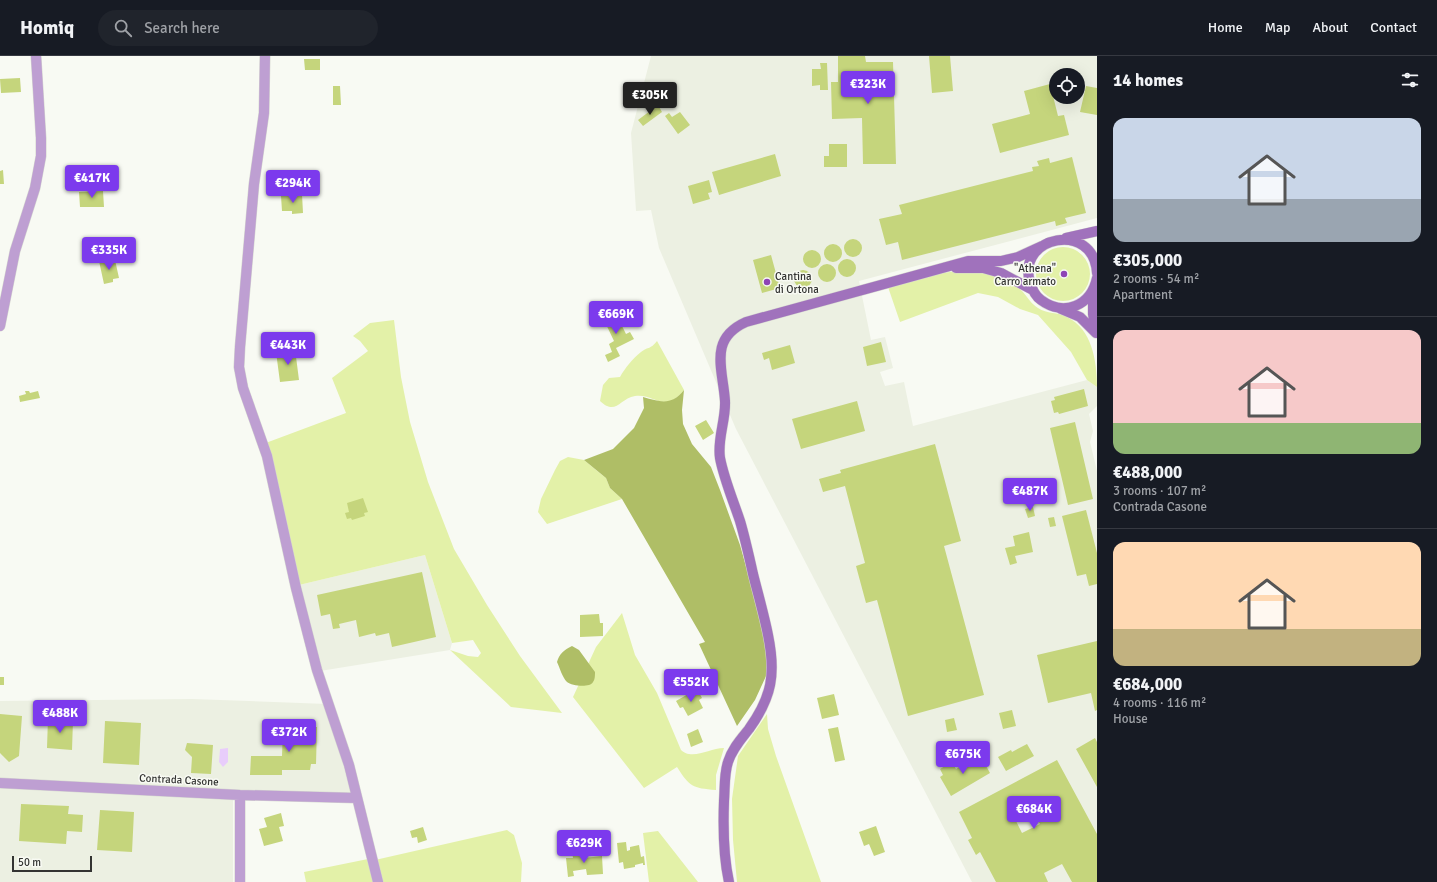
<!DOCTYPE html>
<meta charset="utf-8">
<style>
:root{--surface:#171b24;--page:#20242c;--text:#f1f3f6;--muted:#9ea1a6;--line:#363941;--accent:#7c3aed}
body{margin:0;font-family:Signika,sans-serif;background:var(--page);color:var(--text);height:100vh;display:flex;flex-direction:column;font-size:15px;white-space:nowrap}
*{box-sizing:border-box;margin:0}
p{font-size:13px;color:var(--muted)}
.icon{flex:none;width:22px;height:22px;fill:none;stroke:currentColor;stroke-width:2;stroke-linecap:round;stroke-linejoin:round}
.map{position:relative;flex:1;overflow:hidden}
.drawer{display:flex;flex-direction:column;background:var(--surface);width:340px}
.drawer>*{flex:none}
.buttons{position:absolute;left:1049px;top:12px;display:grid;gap:8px}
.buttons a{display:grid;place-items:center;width:36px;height:36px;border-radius:50%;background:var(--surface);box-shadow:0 4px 16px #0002;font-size:20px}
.scale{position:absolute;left:12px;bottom:10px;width:80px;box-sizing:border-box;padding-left:4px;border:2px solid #333432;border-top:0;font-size:11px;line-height:14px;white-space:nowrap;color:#333432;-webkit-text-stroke:3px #f8faf3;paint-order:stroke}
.price{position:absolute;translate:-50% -34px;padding:0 9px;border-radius:4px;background:var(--accent);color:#fff;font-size:13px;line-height:26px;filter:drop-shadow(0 1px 2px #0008)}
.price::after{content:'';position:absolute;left:50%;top:24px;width:12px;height:9px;margin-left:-6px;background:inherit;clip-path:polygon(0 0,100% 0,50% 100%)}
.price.current{background:#222;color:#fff}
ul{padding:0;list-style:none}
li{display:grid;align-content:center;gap:8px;height:212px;padding:0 16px}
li+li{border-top:1px solid var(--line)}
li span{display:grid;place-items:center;height:124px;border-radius:12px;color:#555}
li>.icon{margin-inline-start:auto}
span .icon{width:72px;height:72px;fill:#fffc;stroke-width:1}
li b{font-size:17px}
h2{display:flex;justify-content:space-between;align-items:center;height:48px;padding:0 16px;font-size:17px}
header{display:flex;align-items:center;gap:24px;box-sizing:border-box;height:56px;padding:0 20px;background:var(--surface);border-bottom:1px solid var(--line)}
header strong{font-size:19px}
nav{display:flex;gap:22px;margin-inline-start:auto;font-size:14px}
.search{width:280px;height:36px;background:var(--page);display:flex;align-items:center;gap:10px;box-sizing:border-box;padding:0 14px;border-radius:22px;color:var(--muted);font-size:15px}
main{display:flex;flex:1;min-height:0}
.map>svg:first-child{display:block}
.built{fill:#ecf0e2;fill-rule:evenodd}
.green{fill:#e3f1a8}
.forest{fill:#afbe66}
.water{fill:#e8cdfb}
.building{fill:#c5d57c;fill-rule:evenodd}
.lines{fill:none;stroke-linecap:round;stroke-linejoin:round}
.minor-casing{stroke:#d5d6d0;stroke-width:11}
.secondary-casing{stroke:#d5d6d0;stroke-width:11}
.minor{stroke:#be9fd2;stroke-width:10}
.secondary{stroke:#a072bc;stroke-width:10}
.poi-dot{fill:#8e44b6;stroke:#f8faf3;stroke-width:1.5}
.labels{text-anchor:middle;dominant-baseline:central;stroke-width:3;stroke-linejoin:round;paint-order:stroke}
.poi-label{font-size:11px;fill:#333432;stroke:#f8faf3;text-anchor:end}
.street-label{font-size:11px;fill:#333432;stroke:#f8faf3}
</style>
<header>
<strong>Homiq</strong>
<div class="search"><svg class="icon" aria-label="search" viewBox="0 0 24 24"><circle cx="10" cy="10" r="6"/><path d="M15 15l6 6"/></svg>Search here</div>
<nav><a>Home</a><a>Map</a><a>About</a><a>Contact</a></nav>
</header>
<main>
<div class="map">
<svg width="1097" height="826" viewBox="0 0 1097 826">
<rect width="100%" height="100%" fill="#f8faf3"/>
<path class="built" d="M651,0h446v162l-238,63 12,59 14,-3 8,31 -13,4 5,14 19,-4 9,44 174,-46 10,7v19l-8,8 4,17 -3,11 7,29v411h-125l-236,-453 -77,-181 -8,-38 -15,1 -5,-78zM1056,19h22v22h-22z
M425,499l27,88 -2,7 -130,21 -21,-86z
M192,643l135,5 26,97 -120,-1v82h-233v-181z"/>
<path class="green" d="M1036 218a27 27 0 1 1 54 0a27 27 0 1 1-54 0Z
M964,214c22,3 39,5 57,20 6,6 10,14 17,18 9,6 20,4 29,9 25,12 30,44 30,70l-10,-7 -16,-28 -33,-37 -18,-6 -22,-12 -20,-4 -78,29 -12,-35 55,-14z
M394,264l7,57 9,45 18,60 26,67 33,56 33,51 42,57 -51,-6 -61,-57 18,6 10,1 3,-4 -8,-13 -21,3 -27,-88 -126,30 -36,-141 83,-31 -14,-35 36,-27 -8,-10 -7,-5 17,-13z
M657,285l27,49c-20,25 -29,3 -49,6 -16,3 -19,20 -35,5l3,-16 6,-7 11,-1c5,-9 13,-19 21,-25 8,-6 9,-2 16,-11z
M568,401l16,3 12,10 10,8 4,10 12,11 -75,25 -9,-12 3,-13 14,-29 5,-9z
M622,557l13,42 22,38 24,57c2,2 6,4 8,4 11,2 23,-6 35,-6l-8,27v15c-24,-2 -26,-3 -39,-23l-33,21 -71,-91 23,-50z
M767,658l1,15 8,27 45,126h-84l-4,-42 -1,-41 6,-43z
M507,774l7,5 8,28 -1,19h-140l-6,-22z
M658,775l40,51h-49l-6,-49z
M368,803l6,23h-68l-2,-10z"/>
<path class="forest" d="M684,334l-2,20 1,14 9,20 19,23 9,23 20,55 27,96v33l-12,26 -18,26 -38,-82 6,-2 -83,-143 -12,-11 -4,-10 -22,-18 29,-11 21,-21 10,-20 -1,-11c18,5 28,9 41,-7z
M572,590l7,4 16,22c0,3 0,8 -2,10 -3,6 -21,4 -26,0 -5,-5 -7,-14 -10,-20 2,-8 7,-12 15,-16z"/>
<path class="water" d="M228,692v14l-5,5 -4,-5 1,-13z"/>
<path class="building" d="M838,0h27l1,6h27l3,102h-33l-1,-46 -30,1 -1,-37h7z
M929,0h21l3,35 -21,2z
M304,3h16v11h-15z
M820,7h7l1,27h-8v-5l-8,1v-17h9z
M20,22l1,14 -20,1 -1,-14z
M1050,28l8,32 6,-1 5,20 -69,18 -8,-29 38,-10 -6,-23z
M333,30h7l1,19h-8z
M1086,30l11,2v27l-17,-3z
M658,49l4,7 -19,14 -5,-6z
M680,56l10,13 -12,9 -13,-18 4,-3 3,4z
M829,88h18v23h-23v-11h5z
M775,98l6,22 -62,19 -7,-23z
M1072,101l14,56 -21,5 2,5 -11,3 -1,-5 -153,39 -4,-18 -12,3 -7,-26 23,-5 -3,-9 134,-34 -1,-4 7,-1 -2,-5 12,-3 1,5z
M3,114l1,14h-4v-13z
M709,124l3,12 -4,1 2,6 -17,5 -5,-18z
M103,135l1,16h-24l-1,-15z
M302,138l1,19 -11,1v-3h-10l-1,-15z
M844 192a9 9 0 1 1 18 0a9 9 0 1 1-18 0Z
M824 197a9 9 0 1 1 18 0a9 9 0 1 1-18 0Z
M803 203a9 9 0 1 1 18 0a9 9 0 1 1-18 0Z
M771,199l9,33 -18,5 -9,-33z
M838 212a9 9 0 1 1 18 0a9 9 0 1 1-18 0Z
M108,203l1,2 6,-1 4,18 -6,1v3l-9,2 -5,-23z
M818 217a9 9 0 1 1 18 0a9 9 0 1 1-18 0Z
M794 223a9 9 0 1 1 18 0a9 9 0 1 1-18 0Z
M615,256l11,22 4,-2 4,7 -18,9 4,8 -12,6 -3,-7 7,-3 -3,-8 5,-3 -11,-23z
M881,286l5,20 -19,4 -4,-19z
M790,289l5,18 -23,7 -3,-12 -5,2 -2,-7z
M295,293l4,31 -19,2 -4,-30z
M1084,333l4,17 -29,8 -1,-2 -4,1 -3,-12 4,-1 -1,-3z
M25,335h4l1,2 8,-2 2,7 -20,4 -1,-6 7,-2z
M857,345l8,30 -64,18 -9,-30z
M706,364l8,13 -11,7 -8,-14z
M1075,366l18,77 -25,6 -18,-77z
M935,388l26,97 -17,5 40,149 -76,21 -31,-116 -11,3 -10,-37 9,-3 -20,-77 -22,6 -4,-13 22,-6 -1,-3z
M363,442l5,14 -4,1 1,3 -13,4 -1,-2 -4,1 -2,-6 4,-1 -2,-9z
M1033,451l2,9 -7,2 -3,-9z
M1086,454l11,43v31l-8,2 -3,-12 -9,2 -15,-60z
M1054,461l2,9 -6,1 -2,-9z
M1029,476l4,20 -18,4 2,7 -7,2 -5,-17 10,-2 -2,-10z
M422,516l14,65 -44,10 -3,-14 -13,3 -1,-3 -16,4 -3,-17 -17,4 1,4 -7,1 -3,-15 -9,2 -4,-21z
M599,558l1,9h3v13l-23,1v-22z
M1097,585v69l-2,1 -4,-18 -43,10 -11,-48z
M0,621h4v8h-4z
M697,633l5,9 -3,2 4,8 -15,8 -5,-9 -3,1 -4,-7z
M834,638l5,21 -17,4 -5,-21z
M1012,654l4,16 -13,3 -4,-16z
M0,658l22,2 -3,40 -10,6 -9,-9z
M48,662l25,2 -1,30 -25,-2z
M954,662l3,12 -10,2 -2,-12z
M105,665l36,2 -2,42 -36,-2z
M283,670l34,1 -1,37h-5l-1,6h-28v5h-32l1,-19h31z
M838,671l7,33 -10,2 -7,-33z
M698,673l5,13 -12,5 -4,-13z
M1095,682l2,4v45l-21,-38z
M187,687l26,2 -2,29 -20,-1 1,-16 -7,-7z
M1027,688l7,12 -28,15 -8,-14 13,-7 1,2z
M980,699l10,18 -39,23 -11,-19 3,-2 -3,-6 12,-7 4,7z
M1057,704l40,74v48h-25l-10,-18 -18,9 4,9h-52l-16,-30 -4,3 -8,-15 4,-2 -13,-26zM1031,750l9,18 -18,9 -9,-18z
M21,748l48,2 -1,8 15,1 -1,17 -15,-1 -1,13 -47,-3z
M100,754l34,2 -2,40 -35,-2z
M281,757l3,13 -5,1 4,14 -19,5 -5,-17 8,-2 -3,-9z
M876,770l9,26 -11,4 -5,-12 -5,2 -5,-14z
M423,771l4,13 -9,3 -1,-6 -5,1 -2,-7z
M626,786l1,9 3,-1v-3l9,-2 2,12 3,-1 1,9h-2v-2l-8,2v2l-11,2 -1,-7 -4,1 -2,-20z
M583,794l1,8 18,-2 1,18 -16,1 -1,-6 -13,2 1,5 -6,1 -2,-19h7l-1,-7z"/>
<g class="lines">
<g class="minor-casing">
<path id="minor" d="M265,0l-1,57 -10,71 -14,163 -1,20 4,21 24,68 29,132 21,82 32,95 29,117
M0,270l15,-75 20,-63 6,-32v-18l-5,-82
M0,727l240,12 117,3
M240,826v-87"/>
</g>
<g class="secondary-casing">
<path id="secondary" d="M1066,182l31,-7
M956,212h27l18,5 30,16
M1097,217c-3,-53 -81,-37 -67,9 2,7 5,14 11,18 23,17 50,6 56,-22
M1093,234v24l3,19
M1061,253l19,8 16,16
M729,826c-6,-27 -6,-54 -5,-81 1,-13 0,-27 4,-39 4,-13 13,-23 21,-33 23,-32 27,-55 19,-94 -4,-20 -10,-41 -15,-61 -4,-18 -8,-36 -13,-53 -7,-21 -16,-42 -20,-63 -3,-19 6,-38 5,-57 -2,-32 -17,-62 21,-79l222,-61h33l17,-4 24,-11"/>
</g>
<use href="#minor" class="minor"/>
<use href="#secondary" class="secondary"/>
</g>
<g class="poi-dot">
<circle cx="1064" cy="218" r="4"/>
<circle cx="767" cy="226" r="4"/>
</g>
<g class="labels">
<g class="poi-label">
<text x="1056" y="212">"Athena"<tspan x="1056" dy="13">Carro armato</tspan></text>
<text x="775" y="220" text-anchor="start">Cantina<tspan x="775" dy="13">di Ortona</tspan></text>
</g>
<g class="street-label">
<text transform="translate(179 724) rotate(3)">Contrada Casone</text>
</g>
</g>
</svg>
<div class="buttons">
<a><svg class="icon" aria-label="locate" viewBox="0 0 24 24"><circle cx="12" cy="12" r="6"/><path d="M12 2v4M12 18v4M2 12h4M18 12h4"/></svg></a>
</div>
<div class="scale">50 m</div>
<b class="price" style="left:868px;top:49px">€323K</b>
<b class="price current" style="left:650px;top:60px">€305K</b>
<b class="price" style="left:92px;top:143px">€417K</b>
<b class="price" style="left:293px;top:148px">€294K</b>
<b class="price" style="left:109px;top:215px">€335K</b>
<b class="price" style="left:616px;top:279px">€669K</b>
<b class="price" style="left:288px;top:310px">€443K</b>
<b class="price" style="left:1030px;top:456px">€487K</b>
<b class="price" style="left:691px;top:647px">€552K</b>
<b class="price" style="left:60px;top:678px">€488K</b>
<b class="price" style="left:289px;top:697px">€372K</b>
<b class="price" style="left:963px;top:719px">€675K</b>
<b class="price" style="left:1034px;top:774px">€684K</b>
<b class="price" style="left:584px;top:808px">€629K</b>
</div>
<section class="drawer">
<h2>14 homes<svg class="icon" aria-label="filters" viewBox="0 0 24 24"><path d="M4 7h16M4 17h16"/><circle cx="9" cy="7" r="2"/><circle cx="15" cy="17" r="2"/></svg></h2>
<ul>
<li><span style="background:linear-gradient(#c9d6e8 65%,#9aa5b1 0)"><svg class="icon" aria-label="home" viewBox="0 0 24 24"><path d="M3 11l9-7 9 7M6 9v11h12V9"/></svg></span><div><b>€305,000</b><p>2 rooms · 54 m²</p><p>Apartment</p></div></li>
<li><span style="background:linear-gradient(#f6c9c9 75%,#8fb573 0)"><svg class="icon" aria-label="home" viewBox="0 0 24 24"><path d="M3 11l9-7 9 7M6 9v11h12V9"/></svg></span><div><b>€488,000</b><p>3 rooms · 107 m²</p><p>Contrada Casone</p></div></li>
<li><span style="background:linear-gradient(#ffd9b3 70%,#c2b280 0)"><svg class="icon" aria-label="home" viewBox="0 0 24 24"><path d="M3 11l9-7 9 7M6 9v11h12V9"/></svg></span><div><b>€684,000</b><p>4 rooms · 116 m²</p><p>House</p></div></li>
</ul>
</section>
</main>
